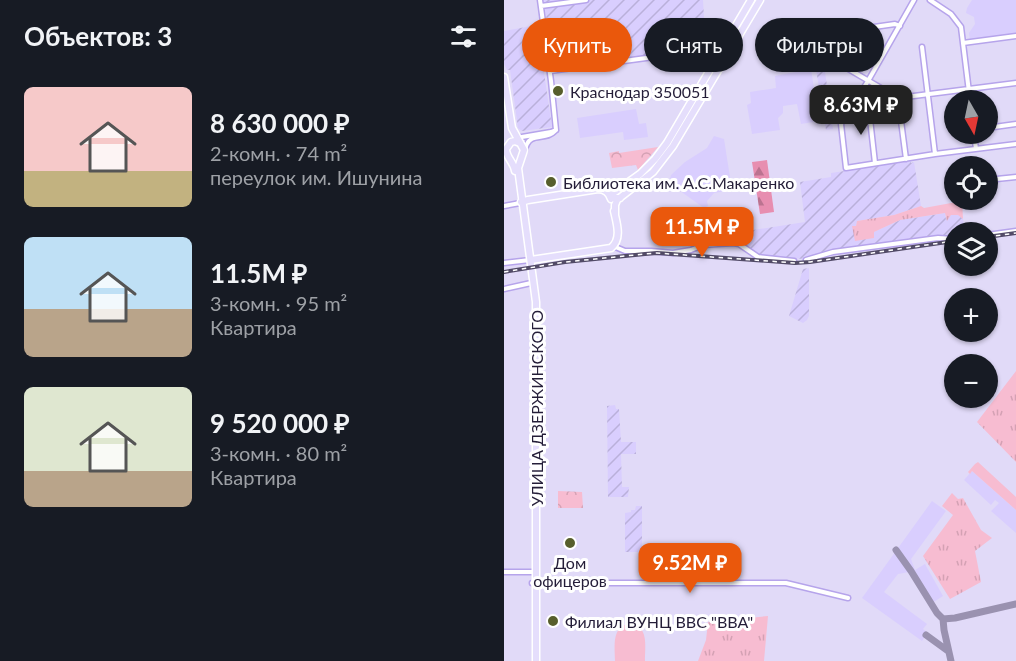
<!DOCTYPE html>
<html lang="ru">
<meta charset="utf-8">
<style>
:root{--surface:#171b24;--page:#242831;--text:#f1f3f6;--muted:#9ea1a6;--accent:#ea580c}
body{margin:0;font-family:Lato,sans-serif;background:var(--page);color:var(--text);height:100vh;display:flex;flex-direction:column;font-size:22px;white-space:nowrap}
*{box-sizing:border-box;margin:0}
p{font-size:20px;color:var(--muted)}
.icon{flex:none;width:33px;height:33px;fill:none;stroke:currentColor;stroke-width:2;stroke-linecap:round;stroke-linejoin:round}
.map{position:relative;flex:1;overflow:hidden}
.side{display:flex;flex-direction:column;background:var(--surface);width:504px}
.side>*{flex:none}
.guide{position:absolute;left:18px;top:18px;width:404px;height:54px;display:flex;gap:12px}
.needle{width:39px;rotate:171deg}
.controls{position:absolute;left:440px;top:90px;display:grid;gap:12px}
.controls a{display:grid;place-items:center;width:54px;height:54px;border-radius:50%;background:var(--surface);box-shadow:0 2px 4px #0004;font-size:30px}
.price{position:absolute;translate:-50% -51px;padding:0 14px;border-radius:12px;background:var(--accent);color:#fff;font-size:20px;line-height:39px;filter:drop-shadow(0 2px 3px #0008)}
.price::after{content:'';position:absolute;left:50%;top:36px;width:18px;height:14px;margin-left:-9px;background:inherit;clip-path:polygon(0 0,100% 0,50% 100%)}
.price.selected{background:#222;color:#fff}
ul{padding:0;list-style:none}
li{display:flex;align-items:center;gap:18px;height:150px;padding:0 24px}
li span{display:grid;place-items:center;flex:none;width:168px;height:120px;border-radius:9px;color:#555}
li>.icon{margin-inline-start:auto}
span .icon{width:72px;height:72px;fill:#fffc;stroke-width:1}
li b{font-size:26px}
h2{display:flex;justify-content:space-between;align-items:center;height:72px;padding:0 24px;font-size:26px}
.chip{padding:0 21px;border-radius:27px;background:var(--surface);box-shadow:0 2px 4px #0004;font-size:21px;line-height:54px}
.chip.selected{background:var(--accent);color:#fff}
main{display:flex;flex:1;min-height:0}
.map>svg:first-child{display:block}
.built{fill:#d9cefe}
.industrial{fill:url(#industrial-furrows)}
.grass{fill:url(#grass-tufts)}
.forest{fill:url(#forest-firs)}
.park{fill:url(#park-crowns)}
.garden{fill:#f7bcd1}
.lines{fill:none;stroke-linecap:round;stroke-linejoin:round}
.taxiway{stroke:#9a92b0;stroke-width:7}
.minor-casing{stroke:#b6a4eb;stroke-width:7}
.major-casing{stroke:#fff;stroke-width:9}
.minor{stroke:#fff;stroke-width:4}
.major{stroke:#e5defc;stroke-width:6}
.rail-casing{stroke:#524b67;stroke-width:4}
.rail{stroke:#fff;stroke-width:1.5;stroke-dasharray:4.5;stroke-linecap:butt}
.poi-dot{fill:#575e2c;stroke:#fff;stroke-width:2}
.labels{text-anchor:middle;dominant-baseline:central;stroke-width:6;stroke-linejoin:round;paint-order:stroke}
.poi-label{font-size:16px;fill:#241d38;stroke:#fff;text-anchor:start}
.street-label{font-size:16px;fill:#241d38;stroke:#fff}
</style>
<main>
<section class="side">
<h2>Объектов: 3<svg class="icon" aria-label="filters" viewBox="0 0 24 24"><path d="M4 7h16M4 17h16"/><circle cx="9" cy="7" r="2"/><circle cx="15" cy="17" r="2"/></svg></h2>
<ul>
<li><span style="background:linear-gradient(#f6c9c9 70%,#c2b280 0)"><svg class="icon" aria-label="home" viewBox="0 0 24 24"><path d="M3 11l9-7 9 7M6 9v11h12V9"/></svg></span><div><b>8 630 000 ₽</b><p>2-комн. · 74 m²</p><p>переулок им. Ишунина</p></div></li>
<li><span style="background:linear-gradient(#bfe0f5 60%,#b9a48a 0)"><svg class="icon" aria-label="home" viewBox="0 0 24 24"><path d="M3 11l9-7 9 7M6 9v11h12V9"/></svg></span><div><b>11.5M ₽</b><p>3-комн. · 95 m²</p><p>Квартира</p></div></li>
<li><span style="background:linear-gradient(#dfe7d0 70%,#b9a48a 0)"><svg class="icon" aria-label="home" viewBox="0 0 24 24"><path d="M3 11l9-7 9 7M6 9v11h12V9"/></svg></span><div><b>9 520 000 ₽</b><p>3-комн. · 80 m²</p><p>Квартира</p></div></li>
</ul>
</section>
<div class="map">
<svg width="512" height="661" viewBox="0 0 512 661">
<defs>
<pattern id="industrial-furrows" width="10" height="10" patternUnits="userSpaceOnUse" patternTransform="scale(1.5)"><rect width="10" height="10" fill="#d9cefe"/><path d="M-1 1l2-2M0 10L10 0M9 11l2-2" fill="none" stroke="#bab0da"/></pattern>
<pattern id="grass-tufts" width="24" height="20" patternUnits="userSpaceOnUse" patternTransform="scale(1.5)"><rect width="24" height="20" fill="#f7bcd1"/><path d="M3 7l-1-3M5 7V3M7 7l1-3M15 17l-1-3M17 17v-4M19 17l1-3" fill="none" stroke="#d4a1b4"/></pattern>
<pattern id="forest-firs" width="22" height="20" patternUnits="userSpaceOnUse" patternTransform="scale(1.5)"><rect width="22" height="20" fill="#e78eb0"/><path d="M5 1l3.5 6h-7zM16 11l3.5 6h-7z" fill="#bb7390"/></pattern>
<pattern id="park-crowns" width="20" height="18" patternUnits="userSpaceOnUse" patternTransform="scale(1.5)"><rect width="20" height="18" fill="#f7bcd1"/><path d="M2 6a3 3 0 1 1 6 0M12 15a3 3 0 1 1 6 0" fill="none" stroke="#d4a1b4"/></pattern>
</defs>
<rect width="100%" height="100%" fill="#e1daf8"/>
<path class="built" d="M468,0h44v34l-46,6 -1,-7 6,-9 -1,-7 -8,-4 1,-5z
M297,24l2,1 7,41 -32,5 -1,-3h-4l-5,-24 12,-17z
M307,69l8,52 -18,3 -4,-20 -14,2v7l-5,5 2,12 -28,4 -5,-29 4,-2 -1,-11 26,-4 -1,-12z
M132,109l3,15 7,-1 2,14 -24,3 -1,-8 -43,6 -3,-20z
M210,136l10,3 8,51 -18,3 -7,8 1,5 -4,2 -35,-25 2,-8 14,-13 22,-14z
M468,471l44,39v23l-25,-22 8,-8 -4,-3 -4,5 -27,-25z
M428,501l14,10 -35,48 4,11 10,-6 18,32 -14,9 -20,-33 -11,2 -14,18 43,32 -4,5 5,4 -6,8 -60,-43z"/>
<path class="industrial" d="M38,0h161l1,18 4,5 -9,19 -1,8 -144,20 -9,-61z
M33,25l15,102 -30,4 -4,-3 -8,-58h-3l-3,-6v-33z
M317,43l12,86 -7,1 -14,-85z
M407,161v2l3,-1 7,44 -27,9 -37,6 -1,5h-3l21,6 26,-12 45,-7 1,7 5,-5h8l4,4 2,13h-11v4l-5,3 -145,20 -42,-3 -7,-2 -17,-12 -8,-1 -1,-7 4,-8 14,5 58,-9 -5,-40 31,-5v-4z
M305,268v48l-2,4 -4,3 -14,-7 14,-47z
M111,405l1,4h3l2,33h15v12h-15l1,33h7l-1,10h-20l-1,-91z
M132,506h6v46h-17v-39l6,-1v-2h4z"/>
<path class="grass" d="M458,201l1,18 -5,-4h-7l-4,6 -2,-8 -45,7 -26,12v6l-19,3 -3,-15h4l1,-5 37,-6 27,-9 3,2z
M512,371v91l-39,-40z
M474,462l38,35v13l-44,-39 -2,3 -2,-2 7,-8z
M448,493l6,6 5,-1 18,32 11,8 -17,13 6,31 -31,17 -27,-43 30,-41 -11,-9z
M264,616l-4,45h-66l8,-21 2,-18z"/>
<path class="forest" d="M263,160l7,52 -14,2 -8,-52z"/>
<path class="park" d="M154,147l-20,23 -2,-5 -24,3 -3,-15 10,-2v2z
M54,491l24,1 1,16h-25z"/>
<path class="garden" d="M126,623c19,3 15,23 15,38h-30c0,-15 -4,-34 15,-38z"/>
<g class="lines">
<path class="taxiway" d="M392,550l15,21 26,42 6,6 12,-1 61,-14
M439,619l1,11 7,31
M422,635l22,16"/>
<g class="minor-casing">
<path id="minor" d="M36,0l11,81 5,49
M410,0l-46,81 -27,43 5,44 89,-14 81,-10
M426,0l21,14 10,13 9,73
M37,6l45,-6
M328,33l63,-9 5,2
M459,43l53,-7
M418,47l13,107
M329,60l65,38 118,-15
M46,71l148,-20 13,-1 9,3
M394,98l8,61
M348,106l18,13 5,44
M483,128l29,-4
M470,134l2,15
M12,138l35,-6 5,-2
M21,150c4,-20 20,-8 30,-19
M483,180l29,-3
M0,206l16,-3
M483,235l29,-4
M109,246l12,5h26l22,2 18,-3 12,-5 30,-2 6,1 19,13 36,4
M302,260l27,-8 105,-14 16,1
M0,263l26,-3
M0,289l27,-6
M0,572h31
M28,583h254l62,15"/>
</g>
<g class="major-casing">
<path id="major" d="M0,77l8,51 12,22 -6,18 18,134v359
M11,171c-1,-9 -9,-13 -9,-22l5,-7 4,-1 5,2
M94,189c7,0 11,3 13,10
M116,198h-6l-2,-4 28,-20 15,-15 12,-16 84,-143
M17,202l7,-2 70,-11 25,-5
M111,215v-10l2,-5 36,-28 20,-26 87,-146
M27,260l80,-12c11,-9 6,-24 3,-37"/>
</g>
<use href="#minor" class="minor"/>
<use href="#major" class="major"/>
<g class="rail-casing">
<path id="rail" d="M483,237l29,-4
M0,272l61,-10 80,-8 12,-1 138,10 15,-1 144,-21"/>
</g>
<use href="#rail" class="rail"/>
</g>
<g class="poi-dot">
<circle cx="54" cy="91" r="6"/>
<circle cx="47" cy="182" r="6"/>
<circle cx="66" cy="543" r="6"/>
<circle cx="49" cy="621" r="6"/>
</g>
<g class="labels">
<g class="poi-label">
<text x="66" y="91">Краснодар 350051</text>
<text x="59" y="182">Библиотека им. А.С.Макаренко</text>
<text x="66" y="562" text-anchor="middle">Дом<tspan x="66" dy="18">офицеров</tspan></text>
<text x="61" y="621">Филиал ВУНЦ ВВС "ВВА"</text>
</g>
<g class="street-label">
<text transform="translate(32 408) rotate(-90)">УЛИЦА ДЗЕРЖИНСКОГО</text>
</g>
</g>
</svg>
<div class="controls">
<a><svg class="needle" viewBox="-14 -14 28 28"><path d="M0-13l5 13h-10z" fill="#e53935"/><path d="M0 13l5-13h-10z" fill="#9ea1a6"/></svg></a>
<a><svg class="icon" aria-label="locate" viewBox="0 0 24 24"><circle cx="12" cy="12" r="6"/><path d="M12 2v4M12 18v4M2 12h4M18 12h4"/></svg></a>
<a><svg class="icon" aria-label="layers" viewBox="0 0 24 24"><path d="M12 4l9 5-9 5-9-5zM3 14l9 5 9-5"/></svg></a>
<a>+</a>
<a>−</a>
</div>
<b class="price selected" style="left:357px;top:136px">8.63M ₽</b>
<b class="price" style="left:198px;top:258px">11.5M ₽</b>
<b class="price" style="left:186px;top:594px">9.52M ₽</b>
<div class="guide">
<a class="chip selected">Купить</a>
<a class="chip">Снять</a>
<a class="chip">Фильтры</a>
</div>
</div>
</main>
